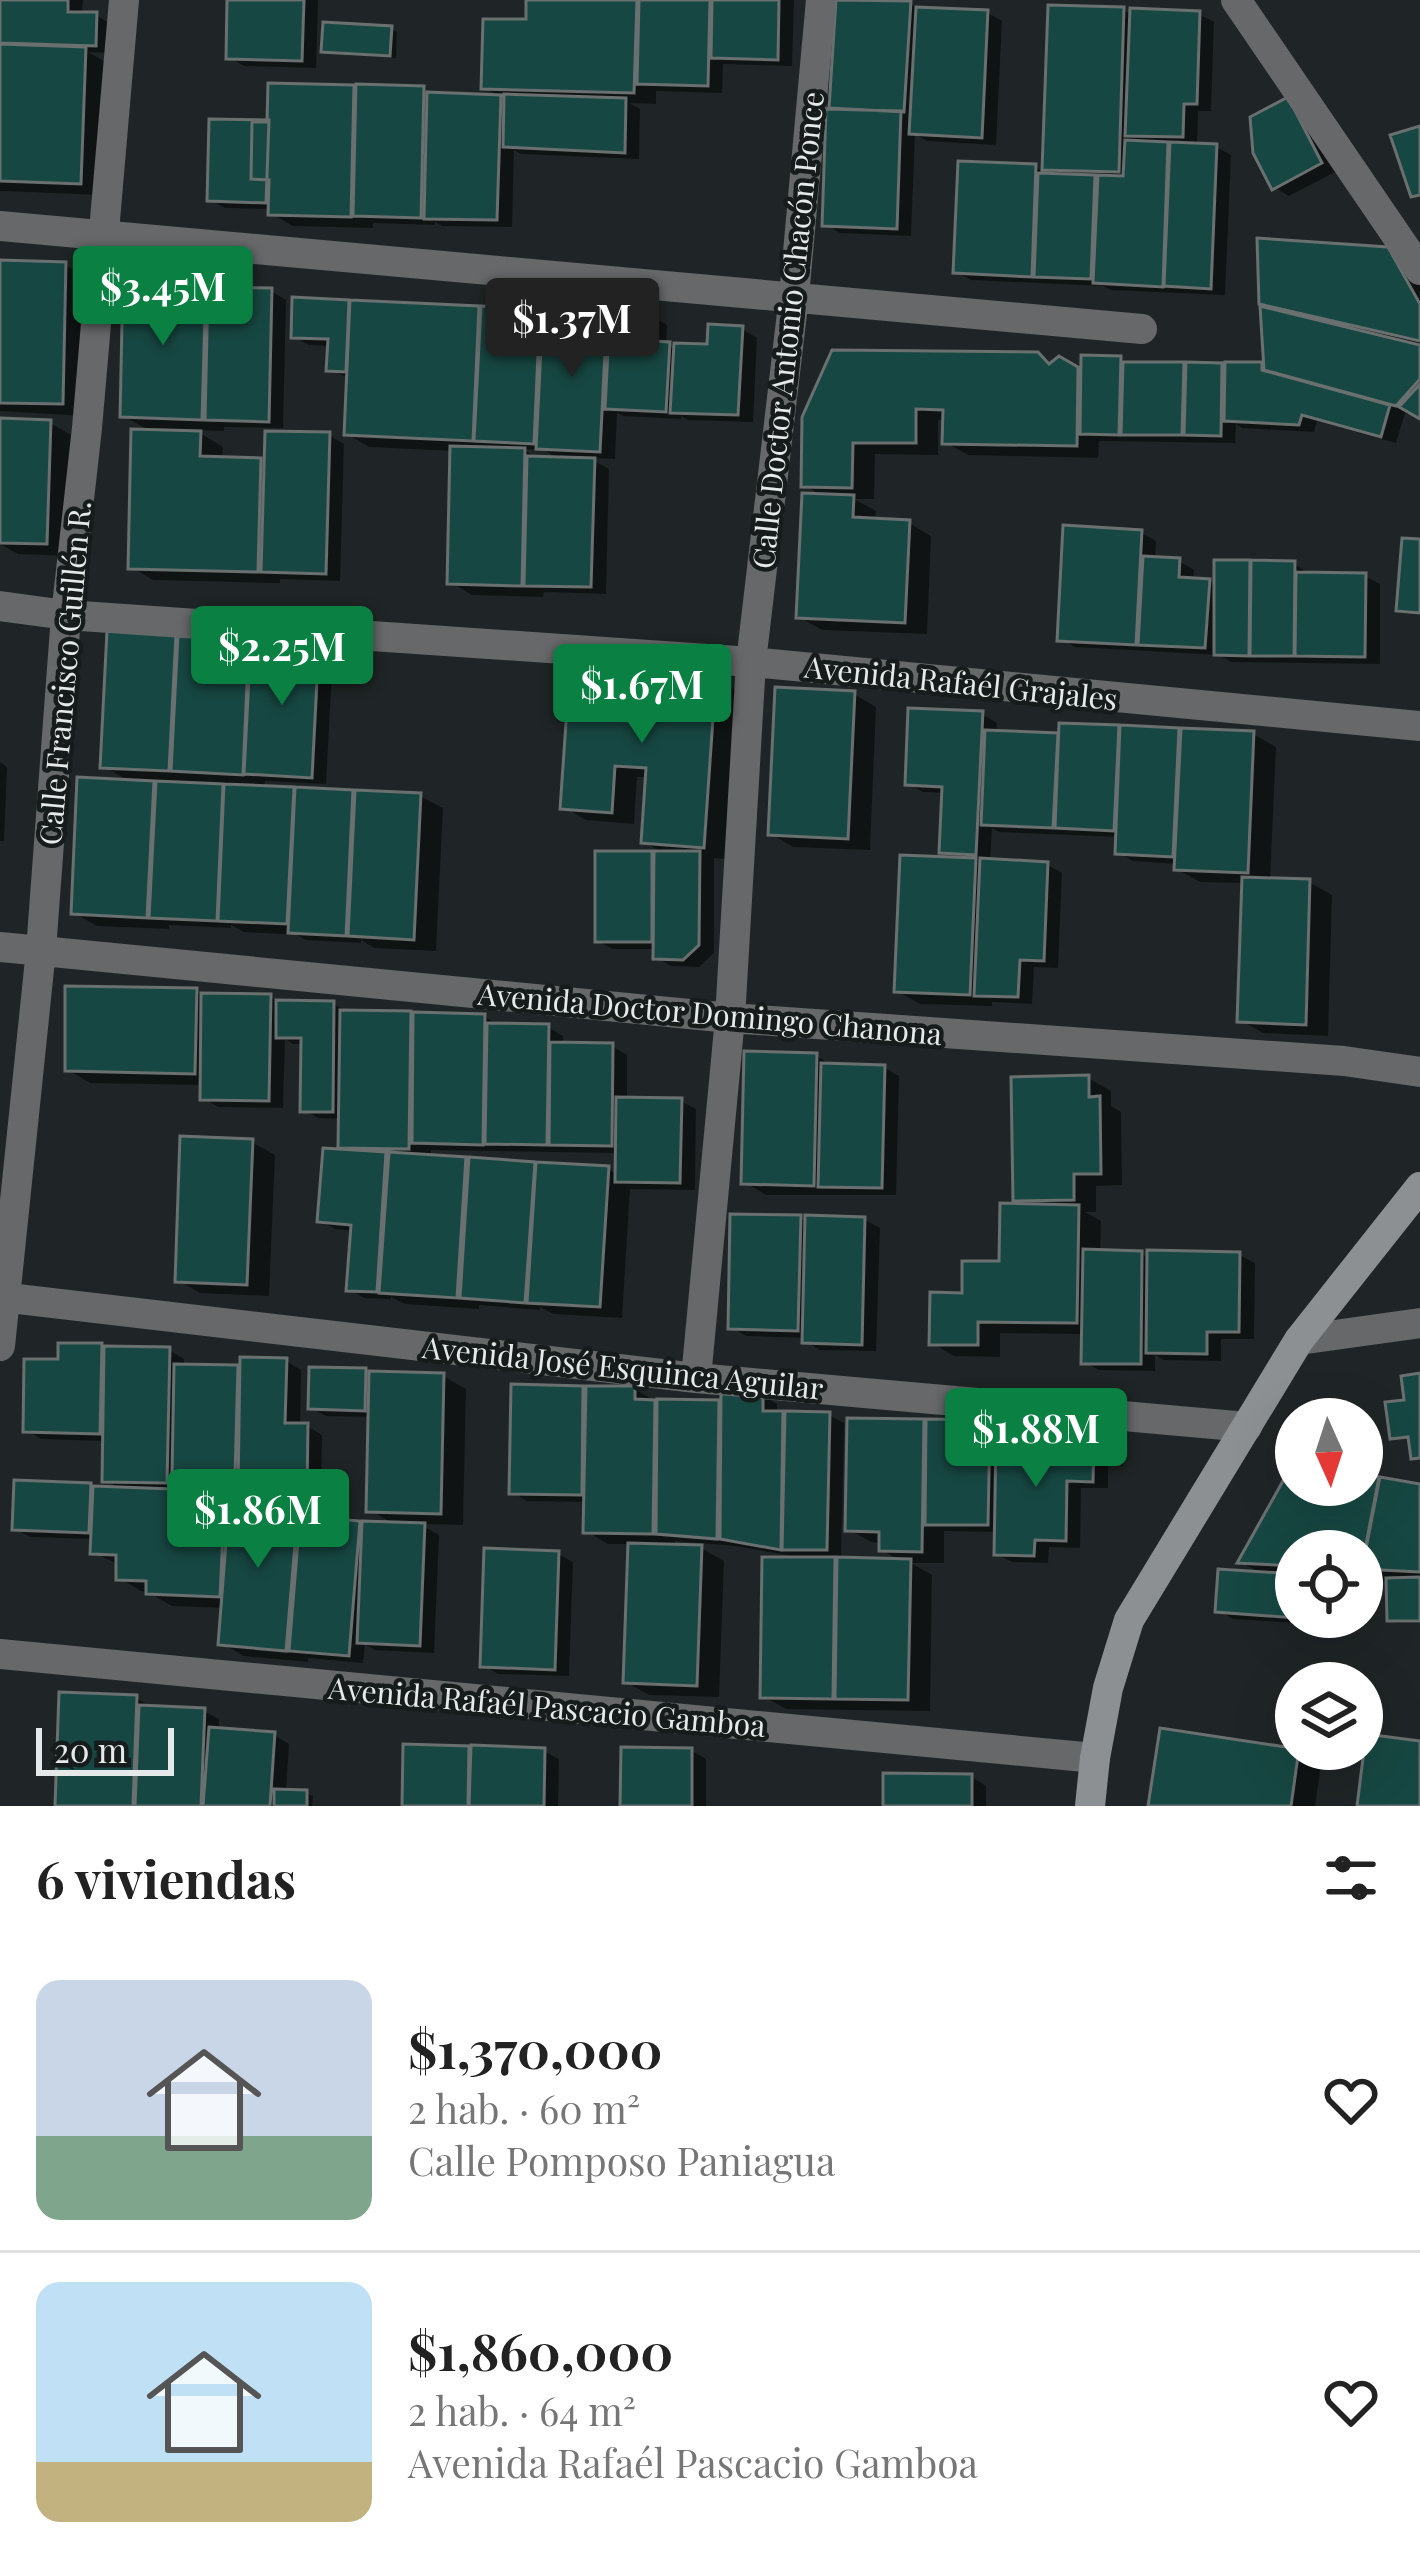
<!DOCTYPE html>
<html lang="es">
<meta charset="utf-8">
<style>
:root{--surface:#fff;--page:#f6f6f6;--text:#222;--muted:#767676;--line:#e0e0e0;--accent:#0b8043}
body{margin:0;font-family:"Playfair Display",serif;background:var(--page);color:var(--text);height:100vh;display:flex;flex-direction:column;font-size:45px;white-space:nowrap}
*{box-sizing:border-box;margin:0}
p{font-size:39px;color:var(--muted)}
.icon{flex:none;width:66px;height:66px;fill:none;stroke:currentColor;stroke-width:2;stroke-linecap:round;stroke-linejoin:round}
.map{position:relative;height:1806px;overflow:hidden}
.drawer{display:flex;flex-direction:column;background:var(--surface);flex:1}
.drawer>*{flex:none}
.needle{width:78px;rotate:177deg}
.fabs{position:absolute;left:1275px;top:1398px;display:grid;gap:24px}
.fabs a{display:grid;place-items:center;width:108px;height:108px;border-radius:50%;background:var(--surface);box-shadow:0 12px 48px #0002;font-size:60px}
.scale{position:absolute;left:36px;bottom:30px;width:138px;box-sizing:border-box;padding-left:12px;border:6px solid #e5e9e9;border-top:0;font-size:33px;line-height:42px;white-space:nowrap;color:#e5e9e9;-webkit-text-stroke:9px #161b1c;paint-order:stroke}
.price{position:absolute;translate:-50% -102px;padding:0 27px;border-radius:12px;background:var(--accent);color:#fff;font-size:39px;line-height:78px;filter:drop-shadow(0 3px 6px #0008)}
.price::after{content:'';position:absolute;left:50%;top:72px;width:36px;height:27px;margin-left:-18px;background:inherit;clip-path:polygon(0 0,100% 0,50% 100%)}
.price.selected{background:#222;color:#fff}
ul{padding:0;list-style:none}
li{display:flex;align-items:center;gap:36px;height:300px;padding:0 36px}
li+li{border-top:3px solid var(--line)}
li span{display:grid;place-items:center;flex:none;width:336px;height:240px;border-radius:24px;color:#555}
li>.icon{margin-inline-start:auto}
span .icon{width:144px;height:144px;fill:#fffc;stroke-width:1}
li b{font-size:51px}
h2{display:flex;justify-content:space-between;align-items:center;height:144px;padding:0 36px;font-size:51px}
.map>svg:first-child{display:block}
.shadow{fill:#0007;fill-rule:evenodd}
.building{fill:#174742;stroke:#69706f;stroke-width:3}
.lines{fill:none;stroke-linecap:round;stroke-linejoin:round}
.street{stroke:#66686a;stroke-width:30}
.secondary{stroke:#8c9092;stroke-width:30}
.labels{text-anchor:middle;dominant-baseline:central;stroke-width:9;stroke-linejoin:round;paint-order:stroke}
.street-label{font-size:30px;fill:#e5e9e9;stroke:#161b1c}
</style>
<div class="map">
<svg width="1420" height="1806" viewBox="0 0 1420 1806">
<rect width="100%" height="100%" fill="#1f2526"/>
<path class="shadow" d="M0,0h83l-1,15h14l15,9 -1,29 -22,-1 19,11 -5,132 -102,-4z
M230,0h88l-2,68 -72,-2 -15,-9z
M529,0h265l-2,66 -69,-2 -1,29 -66,-2v13l-27,-1 11,6 -1,50 -118,-5 -7,-4 -2,77 -70,-1 -7,-4v3l-62,-2v5l-80,-2 -22,-13v-4l-46,-1 -15,-8 45,-75 98,-37 6,3 64,-2 13,7 66,2 -18,-11 45,-64z
M839,0l71,4 11,6 67,3 14,8 -6,124 -69,-4 -12,-7 -4,102 -71,-3 -15,-9z
M1050,8l73,2 10,6 66,-2 15,8 -3,89h-13l-1,35 19,1 15,8 -6,140 -114,-5 -8,-4 -132,-6 -15,-8 79,-105 10,6z
M391,29l6,3 -1,26 -66,-4 -6,-3z
M1303,109l32,63 -46,24 -15,-9z
M1260,241l127,9 33,31v136l-15,-4 -9,30 -79,-22 -3,11 -72,-4 -6,-4 -1,19 -136,-2 -1,17 -130,-3 -23,-13 1,-22h-8v35l-63,-1 -1,45h-20l22,12 -1,11 34,1 22,13 -4,98 -105,-4 -23,-13 25,-120 -20,-12 1,-68 232,-62 16,10 6,-5 24,14 37,-15 10,6h131l6,3z
M0,263l65,2 23,13 -3,138 -85,-5z
M205,281l16,9 50,1 15,9 -3,128 -59,-1v4l-29,-1 28,17 -1,12 38,2 7,4 62,-30 15,9 -4,137 -60,-2v4l-127,-3 -22,-13 21,-135 -29,-16z
M348,303l4,2 126,4 5,3 56,-1 7,3h60l7,4 39,-2 15,9 -1,20 10,4 34,-2 32,-18 15,9 -4,84 -65,-2 -7,-4v3l-58,-3 -6,-3 -2,46 -26,-1 20,11 -3,125 -62,-2 -1,5 -71,-2 -22,-13 3,-131 -84,-4 -22,-13 2,-56 -20,-8 2,-24 -22,-1 -15,-8zM522,449l22,1 16,10 -21,-1z
M0,421l50,2 23,13 -5,120 -50,-2 -18,-10z
M1142,533l14,8 -1,19 24,1 15,9 -1,11h16l8,5v-23l77,1 15,9 56,3 15,8v80l-149,-2 -12,-7 -144,-8 -15,-8z
M110,634l208,10 15,9 -7,131 -61,-3 -1,8 29,1 5,3h55l5,3h62l23,12 -7,143 -62,-3 -13,-8v3l-55,-3 -9,-5 -53,-3 -13,-7v3l-62,-3v4l-72,-3 -23,-13 58,-130 -29,-17z
M715,678l23,13 -12,168 -12,-1v95l-15,14 -28,-1 -15,-9v-8h-44l-14,-8v-87h67l-21,-12 4,-65h-11l-3,47 -48,-4 -22,-13z
M854,694l22,13 -6,143 -77,-3 -22,-13z
M982,714l15,9 -1,10 66,3v-10l116,5 5,3h70l23,13 -6,134 39,1 23,13 -4,141 -65,-3 -23,-13 5,-137 -45,-1 -23,-13 1,-5 -45,-3 -15,-8 1,-16 -120,-5 -7,-4 -2,34 58,3 14,8 -4,95 -24,-1 -2,37 -40,-2v4l-72,-2 -23,-13 60,-131 -15,-9 3,-58 -22,-1 -15,-8z
M0,762l7,5 -3,74h-4z
M196,991l10,6h64l10,6 54,1 15,9 136,4 14,8 49,2 15,9v9l49,1 15,9v45l54,1 15,8 -1,81 -65,-1 -8,129 -69,-4 -13,-7v3l-61,-5v4l-74,-5 -14,-7v2l-27,-1 -15,-9 4,-58 -18,-2 -14,-8 32,-68 -12,-7 1,-27 -24,-1 -15,-8 1,-66h-11l-8,-5 -2,69 -65,-1 -15,-9v-13l-113,-2 -22,-13zM431,1150l187,3v22l-10,-6 -136,-5 -6,-4 -35,-2z
M816,1056l18,10 51,2 14,8 -3,119h-130l-22,-13z
M1088,1078l23,13v15l10,6 1,73 -26,1v26h-11l16,9 -1,32 41,1 9,5 90,-4 15,8 -1,76h-33v22l-57,-1 -9,-5v16l-56,-1 -15,-8v-28l-84,-1v24l-46,-1 -22,-13 33,-47 37,-32 27,-57 -13,-8z
M252,1142l23,13 -6,141 -69,-3 -22,-13z
M800,1218l7,5 58,-3 15,8 -4,123 -56,-1 -15,-9v-3l-59,-2 -15,-9z
M61,1346l108,4 15,9v8l53,1 6,4 43,-11 15,9 -1,56h7l15,9 -1,63 -27,-1 26,16v7l39,4 6,3 31,-2 -27,-15 2,-93 -45,-1 -15,-8 54,-38 7,4 71,2 23,13 -3,136 -43,-1 19,11 -5,118 -59,-3 -10,-6 -2,19 -55,-5v4l-64,-6 -23,-13 3,-35 -52,-2 -24,-14 -7,-1 -22,-13v-13l-26,-13 1,-13 -64,-2 -15,-9 76,-42 5,3 26,1 -17,-10v-39l-64,-2 -15,-9 35,-68zM89,1397l17,9v7l-20,-11zM181,1476l9,4 51,2v6l13,8 -21,3 -9,-5 -43,-1z
M582,1389l6,3 46,-3 23,13 67,1 38,-8 15,9v10l52,1 15,8 -3,138 61,1 -20,-12v-7l-11,-1 -23,-13 76,-107 5,3 60,-2 15,9v9l89,1 15,8v38h-27l-1,60 -31,-1 -1,16 -36,-1 -15,-8v-22l-53,-1v32h-33l21,12 -2,136 -144,-2 -23,-13 35,-139 -63,-11 -60,-5v7l24,-1 25,14 -5,136 -70,-2 -23,-13 5,-138h-23l-22,-13v-29l-59,-1 -15,-9z
M1296,1466v19h66v-7l58,10v135h-24l-6,-3 -1,-39 -27,-2v-28h-66v66h15v7l-78,-5 -15,-9 45,-35 -22,-13z
M558,1554l15,8 -4,114 -71,-2 -15,-9z
M136,1698l18,11 50,2 15,8v12l55,4 15,9 -3,48 20,1 7,3 -1,10h-254z
M406,1747l138,4 15,8 -1,47h-153z
M692,1751l14,8v47h-83z
M1298,1752l23,13 -6,41h-164z
M972,1777l14,9v20h-100z"/>
<path class="building" d="M0,0h68v12h29l-1,34 -96,-3z
M227,0h77l-2,61 -76,-2z
M526,0h111l-3,93 -153,-4 2,-70h43z
M639,0h71l-2,86 -71,-2z
M712,0h67l-1,60 -67,-2z
M836,0l75,1 -7,111 -75,-4z
M1048,5l76,2 -5,165 -77,-2z
M916,7l72,3 -6,128 -73,-4z
M1130,8l70,3 -3,93h-13l-1,33 -58,-1z
M323,22l69,4 -2,30 -69,-4z
M0,44l86,3 -5,137 -81,-3z
M268,83l86,2 -3,132 -83,-2 1,-35 -18,-1 1,-57h15z
M356,84l68,2 -3,132 -68,-2z
M427,92l74,3 -4,125 -73,-1z
M504,94l122,4 -1,55 -122,-6z
M1288,97l34,66 -50,27 -19,-37 -3,-36z
M826,109l75,2 -4,118 -75,-3z
M209,119l60,1 -3,83 -59,-2z
M1420,126v69l-9,2 -21,-62z
M1125,140l43,2 -5,145 -70,-4 5,-108 25,1z
M1170,142l47,2 -6,145 -47,-3z
M958,161l78,3 -4,113 -79,-4z
M1038,173l57,2 -4,104 -57,-2z
M1257,238l131,9 32,57v37l-161,-37z
M0,260l66,2 -3,142 -63,-1z
M123,276l83,2 -4,142 -82,-3z
M208,287l64,1 -3,134 -64,-2z
M292,297l57,3 -3,72 -20,-1 2,-32 -37,-1z
M350,300l129,6 -6,135 -129,-6z
M481,306l59,2 -6,136 -60,-3z
M1260,306l160,39v34l-24,27 -132,-36z
M543,308l64,3 -7,141 -64,-3z
M610,311l43,2 -1,28 18,1 -4,70 -61,-3z
M708,324l35,2 -5,89 -68,-2 4,-70 33,1z
M832,350l206,2 11,12 10,-8 19,11 -1,79 -135,-2 1,-34 -27,-1v34h-63l-1,45 -51,-1 1,-70z
M1081,355l40,1 -2,79 -39,-1z
M1123,362h61l-2,73h-61z
M1186,362l36,1 -1,73 -37,-1z
M1225,362h37v8l128,35 -9,32 -79,-22 -3,10 -75,-4z
M1420,384v35l-21,-12z
M0,418l51,2 -4,124 -47,-1z
M131,429l70,2 -1,25 61,2 -3,114 -130,-3z
M265,431l65,1 -4,142 -65,-2z
M450,446l75,2 -3,138 -75,-2z
M527,456l68,2 -4,129 -67,-1z
M802,493l52,2 -1,22 57,3 -5,103 -109,-5z
M1063,525l79,5 -6,115 -79,-4z
M1402,538l18,1v74l-24,-2z
M1143,556l37,2 -1,19 31,2 -5,69 -67,-3z
M1214,560h36l-1,96 -35,-1z
M1251,560l44,1 -1,95h-44z
M1296,572l70,1 -1,84 -70,-1z
M107,631l69,3 -7,137 -69,-3z
M178,635l71,3 -6,137 -72,-4z
M251,638l68,3 -7,137 -68,-4z
M570,665l146,10 -12,173 -63,-5 5,-75 -31,-2 -3,47 -52,-4z
M775,687l80,4 -7,148 -80,-4z
M908,708l75,3 -7,144 -37,-2 3,-66 -37,-2z
M1059,723l60,2 -5,106 -59,-3z
M1120,725l59,3 -6,129 -58,-3z
M1181,728l73,3 -6,142 -74,-3z
M985,730l73,3 -5,95 -72,-3z
M77,777l77,4 -7,137 -76,-4z
M156,781l67,3 -6,137 -68,-3z
M224,784l70,3 -7,137 -69,-3z
M295,787l58,3 -7,146 -58,-3z
M355,790l66,3 -7,147 -66,-4z
M595,851h57v91h-57z
M654,851h46l-1,94 -16,15 -30,-1z
M900,855l76,3 -6,137 -76,-3z
M980,858l68,4 -4,99 -24,-1 -2,37 -44,-1z
M1242,877l68,2 -4,146 -69,-3z
M65,986l132,2 -2,86 -130,-3z
M201,993l70,1 -2,107 -69,-1z
M276,1000l58,1 -1,111h-33l1,-74h-25z
M340,1010l71,1 -2,138 -71,-1z
M413,1012l72,2 -2,131 -71,-2z
M487,1023l62,1 -2,121 -62,-1z
M550,1042l63,1 -1,103 -63,-1z
M744,1051l73,2 -3,133 -73,-2z
M821,1063l64,2 -3,123 -64,-1z
M1089,1075v22l11,-1 1,78h-27v26l-61,1 -2,-124z
M616,1097l66,1 -2,85 -65,-1z
M180,1136l73,3 -6,146 -72,-3z
M323,1148l63,4 -9,140 -31,-1 5,-66 -34,-3z
M389,1152l77,5 -9,141 -78,-5z
M469,1157l66,5 -10,141 -65,-5z
M536,1162l73,4 -9,141 -73,-4z
M1000,1203l79,2 -2,118 -99,-1v23h-49l1,-53 32,1v-32h37z
M730,1214l71,1 -3,116 -70,-2z
M805,1215l60,2 -3,128 -60,-2z
M1083,1249l59,2 -1,113h-60z
M1147,1250l93,2 -1,80h-32v22l-61,-1z
M58,1343h44l-2,91 -77,-2 1,-73h34z
M104,1346l66,1 -3,136 -65,-1z
M240,1357l47,1 -2,65h23l-1,69 -69,-2z
M174,1364l64,1 -3,111 -63,-2z
M309,1367l57,1 -1,43 -57,-2z
M369,1371l75,2 -3,141 -75,-2z
M1420,1373v85l-9,1 -3,-22 -18,2 -5,-37 19,-2 -3,-24z
M511,1384l72,2 -1,109 -73,-1z
M586,1386h49v13l20,1 -2,134 -70,-1z
M721,1391l42,1v19h20l-2,139 -61,-11z
M657,1399l62,1 -2,139 -61,-5z
M785,1411l45,1 -3,138h-45z
M847,1418l77,1 -2,133 -43,-1v-19l-34,-1z
M926,1419l64,1 -2,105h-63z
M996,1438l98,1 -1,43 -26,-1 -1,60 -31,-1 -1,16 -40,-1z
M1293,1463h3v22h66v-11l17,3 -17,88v-14h-66v15l-59,-3z
M1380,1477l40,7v88l-58,-3z
M14,1480l77,3 -2,50 -77,-3z
M93,1486l132,5 -5,106 -74,-3v-13l-30,-1v-25l-26,-1z
M230,1491l69,6 -13,154 -68,-6z
M300,1516l60,5 -11,135 -60,-5z
M362,1521l63,2 -5,123 -63,-3z
M628,1543l74,2 -5,141 -74,-3z
M484,1548l75,3 -4,119 -75,-3z
M762,1557h73l-2,142 -73,-1z
M837,1557l74,2 -3,141 -73,-1z
M1218,1569l78,5v44l-81,-6z
M1420,1577v44h-33l-1,-43z
M59,1692l78,3 -4,111h-78z
M139,1705l66,3 -4,98h-66z
M209,1727l66,5 -5,74h-67z
M1160,1728l139,21 -8,57h-143z
M1366,1734l54,7v65h-63z
M403,1744l66,2 -1,60h-66z
M471,1745l74,3 -1,58h-75z
M621,1747l71,1v58h-72z
M883,1773l89,1v32h-89z
M274,1789l33,1v16h-33z"/>
<g class="lines">
<path class="street" d="M1236,0l184,270
M0,226l1142,103
M0,606l66,9 685,47 669,64
M0,947l730,71 614,43 76,11
M0,1297l696,81 551,49
M1299,1340l121,-17
M0,1346l41,-396 25,-335 21,-187 37,-428
M696,1378l34,-360 21,-356 43,-366 27,-296
M0,1654l1095,104"/>
<path class="secondary" d="M1090,1806l5,-48 13,-70 21,-68 170,-280 121,-153"/>
</g>
<g class="labels">
<g class="street-label">
<text transform="translate(787 330) rotate(-84)">Calle Doctor Antonio Chacón Ponce</text>
<text transform="translate(64 673) rotate(-85)">Calle Francisco Guillén R.</text>
<text transform="translate(961 682) rotate(6)">Avenida Rafaél Grajales</text>
<text transform="translate(710 1013) rotate(5)">Avenida Doctor Domingo Chanona</text>
<text transform="translate(623 1367) rotate(6)">Avenida José Esquinca Aguilar</text>
<text transform="translate(547 1706) rotate(5)">Avenida Rafaél Pascacio Gamboa</text>
</g>
</g>
</svg>
<div class="fabs">
<a><svg class="needle" viewBox="-14 -14 28 28"><path d="M0-13l5 13h-10z" fill="#e53935"/><path d="M0 13l5-13h-10z" fill="#767676"/></svg></a>
<a><svg class="icon" aria-label="locate" viewBox="0 0 24 24"><circle cx="12" cy="12" r="6"/><path d="M12 2v4M12 18v4M2 12h4M18 12h4"/></svg></a>
<a><svg class="icon" aria-label="layers" viewBox="0 0 24 24"><path d="M12 4l9 5-9 5-9-5zM3 14l9 5 9-5"/></svg></a>
</div>
<div class="scale">20 m</div>
<b class="price" style="left:163px;top:348px">$3.45M</b>
<b class="price selected" style="left:572px;top:380px">$1.37M</b>
<b class="price" style="left:282px;top:708px">$2.25M</b>
<b class="price" style="left:642px;top:746px">$1.67M</b>
<b class="price" style="left:1036px;top:1490px">$1.88M</b>
<b class="price" style="left:258px;top:1571px">$1.86M</b>
</div>
<section class="drawer">
<h2>6 viviendas<svg class="icon" aria-label="filters" viewBox="0 0 24 24"><path d="M4 7h16M4 17h16"/><circle cx="9" cy="7" r="2"/><circle cx="15" cy="17" r="2"/></svg></h2>
<ul>
<li><span style="background:linear-gradient(#c9d6e8 65%,#7fa58c 0)"><svg class="icon" aria-label="home" viewBox="0 0 24 24"><path d="M3 11l9-7 9 7M6 9v11h12V9"/></svg></span><div><b>$1,370,000</b><p>2 hab. · 60 m²</p><p>Calle Pomposo Paniagua</p></div><svg class="icon" aria-label="heart" viewBox="0 0 24 24"><path d="M12 20l-8-8c-3-5 5-10 8-4 3-6 11-1 8 4z"/></svg></li>
<li><span style="background:linear-gradient(#bfe0f5 75%,#c2b280 0)"><svg class="icon" aria-label="home" viewBox="0 0 24 24"><path d="M3 11l9-7 9 7M6 9v11h12V9"/></svg></span><div><b>$1,860,000</b><p>2 hab. · 64 m²</p><p>Avenida Rafaél Pascacio Gamboa</p></div><svg class="icon" aria-label="heart" viewBox="0 0 24 24"><path d="M12 20l-8-8c-3-5 5-10 8-4 3-6 11-1 8 4z"/></svg></li>
</ul>
</section>
